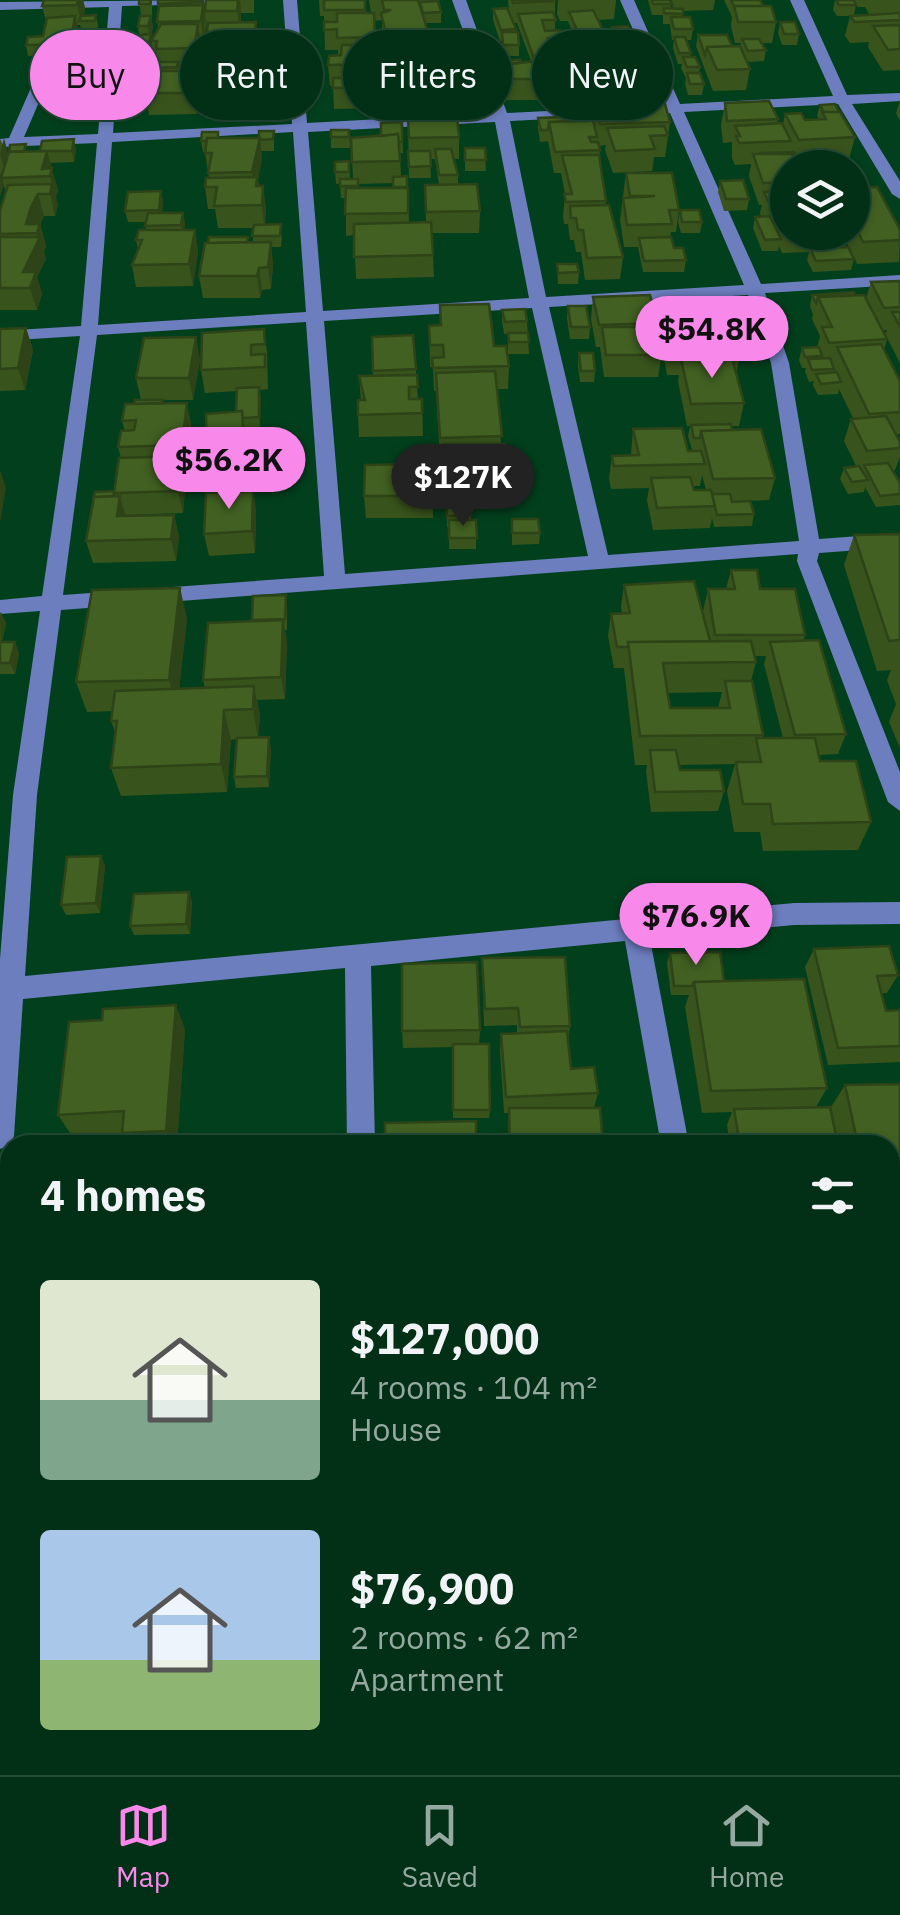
<!DOCTYPE html>
<meta charset="utf-8">
<style>
:root{--surface:#023016;--page:#103c23;--text:#f1f3f6;--muted:#96a9a1;--line:#234b35;--accent:#f888ea}
body{margin:0;font-family:"IBM Plex Sans",sans-serif;background:var(--page);color:var(--text);height:100vh;display:flex;flex-direction:column;font-size:38px;white-space:nowrap}
*{box-sizing:border-box;margin:0}
p{font-size:32px;color:var(--muted)}
.icon{flex:none;width:55px;height:55px;fill:none;stroke:currentColor;stroke-width:2;stroke-linecap:round;stroke-linejoin:round}
.map{position:relative;flex:1;overflow:hidden}
.sheet{position:absolute;left:0px;top:1135px;width:900px;height:640px;display:flex;flex-direction:column;background:var(--surface);border-radius:30px 30px 0 0;box-shadow:0 2px 8px #0004,0 0 0 2px var(--line)}
.sheet>*{flex:none}
.top-card{position:absolute;left:30px;top:30px;width:840px;height:90px;display:flex;gap:20px}
.fabs{position:absolute;left:770px;top:150px;display:grid;gap:20px}
.fabs a{display:grid;place-items:center;width:100px;height:100px;border-radius:50%;background:var(--surface);box-shadow:0 2px 8px #0004,0 0 0 2px var(--line);font-size:50px}
.price{position:absolute;translate:-50% -85px;padding:0 22px;border-radius:35px;background:var(--accent);color:#111;font-size:32px;line-height:65px;filter:drop-shadow(0 2px 5px #0008)}
.price::after{content:'';position:absolute;left:50%;top:60px;width:30px;height:22px;margin-left:-15px;background:inherit;clip-path:polygon(0 0,100% 0,50% 100%)}
.price.active{background:#222;color:#fff}
ul{padding:0;list-style:none}
li{display:flex;align-items:center;gap:30px;height:250px;padding:0 40px}
li span{display:grid;place-items:center;flex:none;width:280px;height:200px;border-radius:10px;color:#555}
li>.icon{margin-inline-start:auto}
span .icon{width:120px;height:120px;fill:#fffc;stroke-width:1}
li b{font-size:42px}
h2{display:flex;justify-content:space-between;align-items:center;height:120px;padding:0 40px;font-size:42px}
.tag{padding:0 35px;border-radius:45px;background:var(--surface);box-shadow:0 2px 8px #0004,0 0 0 2px var(--line);font-size:35px;line-height:90px}
.tag.active{background:var(--accent);color:#111}
.tabs{display:flex;justify-content:space-around;align-items:center;height:140px;border-top:2px solid var(--line);background:var(--surface);font-size:28px;color:var(--muted)}
.tabs a{display:grid;justify-items:center;gap:5px}
.tabs .active{color:var(--accent)}
.map>svg:first-child{display:block}
.lines{fill:none;stroke-linecap:round;stroke-linejoin:round}
.minor{fill:#6d7ebf;fill-rule:evenodd}
.wall{fill:#38531c;fill-rule:evenodd}
.shaded-wall{fill:#2e4317}
.building{fill:#416021;stroke:#2e4317;stroke-width:2.5}
</style>
<div class="map">
<svg width="900" height="1775" viewBox="0 0 900 1775">
<rect width="100%" height="100%" fill="#02401d"/>
<g class="lines">
<path class="minor" d="M218,0l-7,4 -89,2 -9,127 179,-9 -9,-124h14l10,123 186,-10 -41,-113h14l41,113 159,-8 -46,-105h14l46,104 153,-8 -43,-96h14l43,95 53,-2v8l-48,3 48,77v18l-8,-5 -54,-90 -154,8 77,172 139,-9v10l-135,8 24,70 30,176 81,-6v14l-81,6 -2,8 83,211v39l-12,-9 -91,-241 1,-7 -737,56 -24,185 -12,181 769,-73 106,-1v22l-106,1 -144,14 39,206h-28l-36,-204 -254,25 4,179h-28l-2,-177 -322,31 -9,137 -4,9 -10,4v-190l13,-164 27,-184 -40,3v-14l42,-4 38,-260 -80,5v-10l81,-5 16,-183 -97,4v-8l9,-1 31,-71 7,-4 7,4 -30,70 74,-3 11,-127 -109,3v-8zM670,113l74,172 -198,12 -36,-176zM495,122l34,176 -206,13 -15,-179zM293,132l13,180 -208,13 14,-183zM748,295l23,68 28,178 -191,14 -59,-248zM532,308l56,248 -243,18 -21,-253zM306,322l18,254 -261,19 34,-260z
M900,1555v34l-10,1v-34z
M890,1633l10,4v74l-10,-4z
M10,1667v36l-10,2v-36z
M392,1765h36l1,10h-36z"/>
</g>
<path class="wall" d="M83,0l2,8 -2,8 13,-1 2,11 -1,5 -15,1 -2,-7h-3l-1,10h9l2,11 -1,8 -58,2 -2,-11 17,-9 3,-15 -4,-15z
M139,0h13v15h-11z
M158,0h46l2,25 -2,17h-3l-4,27h-18l6,2 1,6 14,21 -3,16 -48,1 -4,-22 10,-31 -3,-15 -1,6h-10l-3,-27 13,-10 2,11 -2,8 1,5 6,-11z
M206,0h48v13h-13v9h15l2,21 -2,24 13,11 -1,9 -18,1 -1,-11 1,-9h-24l1,10h9v18h-21l-1,-27h-6l-3,-21 2,-18 -2,-19z
M319,0h47v13h5l-2,-13h49l2,8 -2,-8h20l3,12v11h-16l4,12v12h7v40h34v23h-43l-1,-15h-37l-1,-37 -6,-25v-13l-8,1 3,45h5l1,42 -49,1 -1,-23h-3l-2,-21 10,-9v-6h-13l-1,-34h-4z
M508,0h47v30l8,7v11h-8l5,9 23,5 -1,-7 -14,-34h-8l-3,-7 1,-14h58l-2,19 -16,1 12,24 -1,3 12,18 2,22 -1,11h-27l-3,-20 -2,22h-87v-35l28,-4 -14,-38h-3l5,22v11h-17v-15h-2l-7,-21v-11l16,3z
M648,0h22l1,9h2l-1,-9h43l-2,10 -30,1 -1,6 11,12 -2,11h-5l5,13 -1,4 10,10 -1,6 5,11 -2,11h-14l-3,-11 1,-6 -5,-10 1,-4h-4l-5,-16 1,-8h-2l-2,-16h-7v-9h-11z
M724,0h36l16,22 -4,21h-10l4,7 -2,11 -17,1 3,7 -4,21 -33,1 -17,-45 2,-11 42,12 1,-4h-6l-4,-17 1,-9z
M835,0h65v70l-17,1 -15,-24 1,-5 -19,1 -5,-7 5,-20h-13l-4,-6zM856,5l2,2h7l4,7 -15,1z
M780,22l19,12 -2,11h-15l-4,-12z
M612,27l20,6 -1,11 -16,1 -4,-7z
M642,100l28,22 -5,35h-11l-2,14 -39,2 -8,-23 1,-5 -7,1 7,59 17,52 -3,22 -35,1 -4,-28h-5l-2,-12h-4l-2,-16h-4l-1,-8 2,-22 -4,-21h-7l-6,-32 -8,1 -2,-13v-11l48,3 8,5 2,-20 45,-1z
M900,100v21l-4,-8z
M725,103l53,16 -1,4 6,1 2,-10 20,6 14,-1 -2,-3 3,-11 35,32 -6,22 -52,3v2l-9,4v64h51l-4,15 19,12 -3,11 -38,2 -6,-12 2,-8 -27,1 -3,-7 -1,5h-16l-9,-23 2,-11 6,-1 -1,-3 2,-8h-3l-10,-29 2,-12 -16,1 -3,-7v-16l-9,1 -2,-18z
M287,107l-2,13 -24,-1 -1,-11z
M408,118l51,19v22h-5l4,16v9l22,27 -1,22h-47l2,44 -78,2 -2,-44 -8,1v-38h-5l-1,-15 -4,1 -1,-12 14,-11 1,18h3l-2,-41 30,-2 21,-14 1,31h-3l1,24 6,-1 2,46h17l-1,-37h14l-4,-26h-5l1,19h-22zM393,183v5h-34v-4z
M349,130l1,18h-19v-11z
M274,131v20h-13l1,8 -4,21 8,28 -1,16 17,12 -1,11h-10l2,17 -2,25 -9,1 -2,8h-57l-4,-22 50,-34h4v-14h-35l-3,-19h-7l-3,-22 4,-9 -4,-26h-2l-2,-11 18,-3h39z
M0,139l8,16 32,-4 34,-12 2,12 -2,11 -24,1 8,27 -2,7 2,8 -3,11h-11l-4,8 6,22 -2,6 2,7 -9,18 5,17 -5,16h-37v-100l6,-17 -2,-8 -4,11z
M465,148h20l1,23h-21z
M626,173l53,37 -3,22h-5l-1,5 4,11 12,12 -2,12h-41l-5,-25h-14l-4,-27z
M720,181l29,18 -2,11 -23,1 -6,-19z
M852,188l48,42 -1,32 -42,2 -15,-32h10z
M161,191l2,11 -1,11h21l2,11 -1,6h11l3,22 -5,34 -57,1 -4,-22 6,-16 -2,-9 10,-10v-8h-18l-3,-11z
M680,210l22,12 -2,11h-19l-3,-11z
M557,264l22,8 -1,12h-20z
M900,281v82l-15,-29 2,-4h-4l4,9 -3,11 16,31v53h-5l5,9v14l-5,13 -2,1 7,12v22l-24,2 -11,-20 -1,5 -16,2 -8,-15 4,-11 12,-2 -12,-25 7,-22 2,-1 -14,-29 -1,5 -20,1 -5,-10 1,-4 -5,1 -4,-11 1,-3h-4l-3,-8 3,-12h15l3,-12 -8,-17 1,-4 -3,-9 2,-11h43l11,3 5,-16z
M593,297l64,26 5,32 -4,22h-54l-4,-30h-4l-5,-28z
M440,305l54,41 15,20 -1,23h-11l4,55 6,32 -1,23h-36l1,21h5v29h-27v-22h-2l-1,-28h-2v-39h-4l-4,-69h-2l-1,-24h-3l-1,-41 11,-1z
M568,306l22,21 -1,12h-19l-3,-21z
M502,310l25,11 2,33h-21v-20h-4l-2,-13z
M698,313l27,23 16,16 -5,21 8,30 -5,23h-8l1,4 43,48 -6,22 -37,1 22,13 -2,12 -38,1 -2,-9 -2,10 -57,2 -6,-30 2,-12 -38,1 -2,-11 3,-22 19,-1 2,-26 55,22h10l-6,-1 -4,-14 2,-10h-3l-9,-45 1,-6h-12l-7,-37 3,-22 34,4zM702,475l4,15h-12l-1,-4h7z
M26,328l7,22 -8,40 -25,1v-62z
M264,329l3,23 1,37 -8,1v39l-15,1 1,23 3,-1 7,61 -1,40 -46,3 -5,-22 5,-41 -2,-41 29,-41 1,-20 -32,2 -4,-23z
M413,335l5,64h4l1,37 -64,1 -1,-22 3,-15 -2,-24h14l-1,-39z
M579,353l16,18 -1,11h-14l-2,-17z
M200,360l-7,40h-30l1,3h23l4,22 -4,42h-3l2,11 -3,35 -58,2 1,1 48,-1 5,22 -3,24 -83,2 -7,-22 28,-50 7,-33 -3,-11 7,-16 -3,-10 12,-17 7,-4 -5,-22z
M432,451l1,67h-67l-2,-22 43,-32z
M512,519l28,14 -1,11 -27,1z
M900,534v214l-11,-26 7,-18 -9,-24 4,-10 -14,1 -33,-106 10,-30z
M731,570l29,19 45,46 -2,6 43,93 -8,20 -19,1 1,6 51,61 -13,28 -95,1 -3,-19h-26l-7,-41 8,-27 -56,1 1,5 44,21 -6,20 -67,1 -5,-41 1,-6h-12l-11,-97h-10l-6,-32 3,-22h11l-1,-8 3,-21 79,26 5,-22h18zM755,656h11l-2,8 19,74h-21l1,-3 -12,-54 5,-19zM722,692l-4,16h-48l-2,-15z
M287,606v24h-2l2,12 -2,57 -28,1 3,16 -2,21 13,11 -2,39 -33,1 -2,-11 3,-38 -6,1 -4,52 -106,4 -10,-28 5,-33 -5,-14 1,-10 -25,1 -11,-30 111,-64 -8,71 26,-1 -2,-8 49,-59z
M0,612l6,11 -4,19 17,11 -4,21h-15z
M101,856l4,10 -5,47 -34,2 -5,-10z
M192,901l-2,33 -56,1 -4,-9z
M814,949l84,26 -11,18h-6l5,18 14,-1v52l-72,3 -23,-98z
M670,953l54,28 103,107 -11,19 22,38h-108l-3,-20 5,-13 -30,1 -17,-106 4,-12h-18l-4,-32z
M482,958l88,68 -2,14 3,29 27,24 -4,15 9,37h-95l1,-32h-5l-4,-62 1,-17 16,-1v-8l-33,1z
M185,1029l-8,116h-49l-6,-11 -50,2 -14,-21z
M480,1030l-1,14 11,66 -1,8h-36v-71l-50,1 -1,-17z
M900,1084v138h-10v-77h-51l-8,-38 14,-22z
M890,1242h10v180l-10,6z
M727,1765h99l2,10h-99z"/>
<path class="shaded-wall" d="M78,0h5l2,8 -2,13h-2l-4,-16z
M201,0h3l1,5 -1,37 -3,-21z
M238,0h2l1,13 -1,18 -3,-20z
M75,16l3,11 -4,19 -2,-11z
M151,16l2,11 -2,8 1,12 -1,6 -3,-27z
M256,22l2,21 -2,24 -2,-20z
M198,24l3,20 -4,25 -3,-21z
M85,35l2,11 -1,8 -3,-10z
M197,77l3,21 -3,16 -3,-21z
M286,96l1,11 -2,13 -1,-11z
M4,138l6,23 -4,15 -6,-22z
M260,138l2,21 -4,21 2,19 -1,9 -3,-21 -1,7 -3,-22z
M74,139l2,12 -2,11 -2,-11z
M47,151l11,39 -2,7 2,8 -3,11 -5,-22 2,-10 -2,-8 -8,-7z
M1,172l3,13 -4,11v-21z
M263,186l3,22 -2,19 -2,-22z
M161,191l2,11 -2,19 -2,-11z
M38,194l6,22 -4,8 6,22 -2,6 2,7 -9,18 5,17 -5,16 -7,-22 -7,-16 15,-33 -1,-6 -11,-9 5,-17z
M183,213l2,11 -2,13 -2,-12z
M195,230l3,22 -5,34 -4,-22z
M271,242l2,22 -2,25 -3,-22z
M259,268l3,22 -2,8 -3,-22z
M26,328l7,22 -8,40 -7,-22z
M196,337l4,23 -7,40 -4,-22z
M259,387l2,12 -1,30 -1,-12z
M187,403l4,22 -4,42 -5,-22z
M242,411l3,22 2,39 -3,-22z
M249,452l3,23 1,21v-5l3,22 -1,40 -3,-22v-25l-3,-19z
M182,456l4,22 -3,35 -5,-22z
M0,470l6,18 -6,35z
M120,496l6,22 -9,-2z
M174,515l5,22 -3,24 -5,-22z
M180,588l7,30 -10,91 -8,-29z
M1,612l5,11 -5,21 -1,-27z
M283,620l4,22 -2,57 -4,-22z
M15,642l4,11 -4,21 -5,-11z
M254,686l6,30 -2,23 -5,-30z
M224,710l7,30 -4,52 -6,-28z
M269,737l2,11 -2,39 -2,-11z
M101,856l4,10 -5,47 -4,-10z
M189,892l3,9 -2,33 -4,-10z
M176,1005l9,24 -8,116h-4l-7,-14z
M52,1765h7l-1,10h-7z
M168,1765h5l-1,10h-4z"/>
<path class="building" d="M44,0h34l-1,5 -35,1z
M139,0h12l-1,4h-11z
M158,0h43l-1,2 -42,2z
M206,0h32l-1,11h-32z
M324,0h41v10h-41z
M382,0h36l11,35 -42,3 -6,-25 10,-3h-7z
M512,0h43v1l-42,2z
M652,0h18l2,4h-19z
M731,0h29l3,6h-29l1,2z
M836,0h18l2,5h-17z
M438,1l3,11 -18,1 -3,-11z
M203,5l-2,16 -44,1 2,-16z
M734,6h37l5,16h-38z
M507,8l9,21 -15,1 -8,-21z
M664,8l19,1v5l-19,-1z
M593,10l17,34 -26,2 -15,-34z
M553,12l3,8h-14l3,11 15,-1 3,7 -15,1 12,19 -25,4 -17,-47z
M337,13h37l1,24 -38,1v-9l-13,1v-8h13z
M900,13v7l-45,2 -5,-6z
M96,15l-1,6h-16l2,-5z
M75,16l-3,19h13l-2,9 -57,1 2,-8 15,-1 4,-18z
M140,16h11l-3,10h-10z
M671,17h19l3,12h-19z
M256,22l-2,25 -49,1 3,-25z
M780,22h15l4,12h-15z
M161,24h37l-4,24 -38,1 1,-8h-6z
M900,25v24l-12,1 -15,-24z
M628,26l4,7 -16,1 -4,-7z
M502,32h16l1,13h-16z
M151,34l-2,8h-10l1,-7z
M698,35h29l5,11 -25,1 -2,8z
M674,37h11l6,16h-12z
M742,39h17l7,11 -18,1z
M342,45h34l-1,19 -47,1 1,-9 12,-1z
M740,46l10,23 -33,1 -10,-23z
M436,47v27h-48l1,-26z
M612,47l9,18 -30,2 -8,-18z
M567,57l23,8 2,14h-88l-1,-14z
M683,57h12l5,10h-13z
M506,60h14v3l-14,1z
M154,62h24l-1,5 -24,1z
M347,66h35v21l-49,1v-10h13z
M268,67l-2,9 -17,1 1,-9z
M214,68h12l-2,10h12l-1,7h-22z
M593,68h27l3,19h-27z
M149,71h36l-1,6h13l-3,16h-49z
M687,73h13l4,11h-14z
M426,87h44l1,12h-45z
M262,96h24l-2,13 -24,-1z
M642,100h16l7,4 5,18 -70,2 -4,-18 47,-1z
M769,101l9,18 -51,2 -2,-18z
M835,104l4,8h-15l-4,-7z
M822,112h18l15,25 -56,3 -14,-26 16,-1 4,7 21,-1z
M457,116l2,21 -50,1 -1,-20z
M585,116l1,5 -37,1 -1,8h-7l-3,-12z
M593,120l4,17h-8l2,5h7l2,8 -45,2 -6,-30z
M402,122v20h-3l-1,-8 -17,2v-13z
M782,123l9,18 -52,2 -3,-7h4l-5,-10z
M664,126l4,9 -18,1 5,13 -40,2 -8,-23z
M331,130h18v7h-18z
M259,131h15l-1,8 -14,1z
M202,132h16v6h-11v3h-6z
M398,134l2,27 -48,1 -1,-24z
M207,138h53l-8,34 -44,1 4,-20h-7z
M74,139l-2,12h-32l2,-10z
M26,144l-2,7 -15,1v2l1,-9z
M465,148h20l1,12h-21z
M435,149h16l7,26h-19z
M47,151l-5,18 10,-1 -2,8 -49,2 8,-26z
M408,151h22l1,15 -22,1z
M794,152l4,7h-3l-3,-5 -33,-1z
M753,154h39l6,14h-10v14l-25,1z
M562,155h37l7,46 -40,1 -2,-8h8z
M349,161v11h-14v-10z
M626,173h46l7,37h-10l3,14 -45,1 -4,-27 32,-2h-25z
M407,176v11h-14v-10z
M257,177l-1,9h7l-1,19 -48,1 3,-19h-12l1,-9z
M340,179h18v7h-18z
M743,180l6,19h-23l-6,-18z
M52,184l-2,10h-12l-7,13 -5,17h14l-3,9 -37,1v-24l8,-25z
M477,184l3,27 -54,1 -1,-27z
M877,187l23,43v10l-37,2 -11,-22v-32z
M346,188h62v25l-63,1z
M161,191l-2,19 -34,1 3,-19z
M788,191v40h-1l-13,-31 -6,1 -4,-9z
M609,205l14,52 -36,1 -4,-28h-5l-2,-12h-5l-1,-12z
M680,210h19l3,12h-20z
M148,213h35l-2,12 -36,1z
M770,216l11,23 -16,1 -10,-23z
M431,222l2,33 -79,2v-33z
M281,224l-1,12h-28l2,-11z
M139,230h56l-6,34 -57,1 10,-25h-6z
M0,237h40l-17,35h13l-6,16h-30z
M209,237h39l-1,5 -39,1z
M671,237l3,11h9l3,12 -42,1 -5,-23z
M271,242l-3,25 -9,1 -2,8h-58l6,-33z
M848,247l6,12 -38,2 -6,-13z
M557,264h20l2,8 -21,1z
M900,281v26l-16,1 -13,-26z
M854,292l1,3 -37,2 -2,6 -4,-8z
M650,295l7,28 -58,2 -6,-28z
M864,295l23,44 -58,4 -7,-16h10l-14,-30z
M489,304l5,42h12l3,20 -76,2 -1,-10 12,-1 -1,-12h-13l-1,-19 12,-1 -1,-20z
M568,306h18l4,21h-19z
M525,309l2,12 -22,1 -3,-12z
M892,312h8v15z
M698,313h22l5,23h11l5,16 -70,1 -8,-37 36,4z
M602,327h55l5,28h-56z
M26,328l-8,40 -18,1v-40z
M264,329l1,15 -14,1v10l14,-1v13l-64,3 1,-37z
M508,333h20l1,9h-20z
M413,335l3,34 -43,2 -1,-34z
M196,337l-7,41h-53l8,-40z
M881,344l19,37v31l-31,2 -32,-67z
M819,347l3,9 -17,1 -3,-9z
M579,353h14l2,18h-14z
M732,358l12,45 -53,1 -10,-45z
M830,358l4,11 -22,1 -4,-11z
M495,371l7,65 -62,2 -4,-65z
M837,372l4,10 -20,2 -5,-10z
M417,375l1,12h-9v12h13v14l-64,2v-15h7l-6,-24z
M259,387v30l-16,1 -1,-7h-6l1,-23z
M135,400h28l-1,3 -28,1z
M187,403l-5,42 -64,2 3,-16 13,-1 2,-10 -14,1 3,-17z
M242,411l2,39 -37,2 -1,-38z
M886,416l14,26v6l-33,3 -16,-32z
M731,424l1,6 -31,1 -1,7h-6l-3,-13z
M682,428l6,23h13l4,13 -91,2 -2,-10 27,-1 -6,-26z
M761,429l14,49 -62,1 -12,-48z
M444,444h61l2,32h-63z
M407,451h25v45h-68l1,-31 42,-1z
M249,452v35l-41,2v-34z
M182,456l-4,35 -64,2 5,-35z
M888,463l12,20v11l-20,2 -16,-31z
M859,466l9,14 -16,2 -8,-14z
M690,477l4,13h17l4,16 -58,2 -6,-30z
M114,491v5l-20,1 -1,3 2,-8z
M253,491l-1,40 -48,3 2,-41z
M446,491h24l1,24 -24,1z
M712,494h18l2,8 18,-1 4,13 -37,1z
M120,496l-3,20 57,-1 -3,24 -85,2 8,-44z
M512,519h26l2,14h-28z
M449,520h27l1,18h-28z
M900,534v106l-11,1 -35,-106z
M731,570h26l3,19h35l10,46h-90l-7,-46h27z
M694,581l16,60 -82,1v5h-11l-6,-33 19,-1 -6,-28z
M180,588l-11,92 -93,2 16,-92z
M286,595l-1,24 -33,1 1,-24z
M283,620l-2,57 -78,3 5,-57z
M819,640l27,94 -51,1 -25,-93z
M751,641l5,21 -93,1 7,45h60l-5,-27h27l11,54 -123,1 -12,-94z
M0,642h15l-5,21h-10z
M254,686l-1,23 -29,1 -3,54 -110,4 6,-47h-6l4,-30z
M269,737l-2,39 -33,1 3,-39z
M756,738h59l5,23h36l15,61 -98,2 -3,-20h-27l-7,-42h25z
M650,750h26l4,20h40l4,21 -69,1z
M101,856l-5,47 -35,2 6,-48z
M189,892l-3,32 -56,2 4,-32z
M889,946l9,29 -21,1 9,35 14,-1v36l-62,2 -24,-99z
M720,952l4,29 -30,1 -2,4h-18l-4,-33z
M565,957l5,69 -50,1 -2,-19 -33,1 -3,-51z
M477,962l3,68 -78,1v-67z
M804,979l23,109 -116,3 -17,-109z
M176,1005l-10,126 -44,2 2,-22 -66,4 11,-93 33,-2 1,-11z
M567,1031l4,38 23,-2 4,26 -92,4 -5,-63z
M453,1044h36l1,66h-37z
M900,1084v119h-10v-58h-32l-13,-60z
M830,1107l8,38h-98l-6,-36z
M509,1108h91l3,37h-93z
M476,1121v24h-91v-22z
M890,1242h10v36h-5l1,1h-6z
M895,1278h5v21z
M890,1323l10,47v45h-10z
M4,1748h6v17h42l-1,10h-49z
M122,1765h46v10h-47z
M532,1765h124l2,10h-125z
M736,1765h90l2,10h-90z"/>
</svg>
<div class="fabs">
<a><svg class="icon" aria-label="layers" viewBox="0 0 24 24"><path d="M12 4l9 5-9 5-9-5zM3 14l9 5 9-5"/></svg></a>
</div>
<b class="price" style="left:712px;top:381px">$54.8K</b>
<b class="price" style="left:229px;top:512px">$56.2K</b>
<b class="price active" style="left:463px;top:529px">$127K</b>
<b class="price" style="left:696px;top:968px">$76.9K</b>
<div class="top-card">
<a class="tag active">Buy</a>
<a class="tag">Rent</a>
<a class="tag">Filters</a>
<a class="tag">New</a>
</div>
<section class="sheet">
<h2>4 homes<svg class="icon" aria-label="filters" viewBox="0 0 24 24"><path d="M4 7h16M4 17h16"/><circle cx="9" cy="7" r="2"/><circle cx="15" cy="17" r="2"/></svg></h2>
<ul>
<li><span style="background:linear-gradient(#dfe7d0 60%,#7fa58c 0)"><svg class="icon" aria-label="home" viewBox="0 0 24 24"><path d="M3 11l9-7 9 7M6 9v11h12V9"/></svg></span><div><b>$127,000</b><p>4 rooms · 104 m²</p><p>House</p></div></li>
<li><span style="background:linear-gradient(#a9c7e8 65%,#8fb573 0)"><svg class="icon" aria-label="home" viewBox="0 0 24 24"><path d="M3 11l9-7 9 7M6 9v11h12V9"/></svg></span><div><b>$76,900</b><p>2 rooms · 62 m²</p><p>Apartment</p></div></li>
</ul>
</section>
</div>
<nav class="tabs">
<a class="active"><svg class="icon" aria-label="map" viewBox="0 0 24 24"><path d="M3 6l6-2 6 2 6-2v14l-6 2-6-2-6 2zM9 4v14M15 6v14"/></svg>Map</a>
<a><svg class="icon" aria-label="saved" viewBox="0 0 24 24"><path d="M7 4h10v16l-5-4-5 4z"/></svg>Saved</a>
<a><svg class="icon" aria-label="home" viewBox="0 0 24 24"><path d="M3 11l9-7 9 7M6 9v11h12V9"/></svg>Home</a>
</nav>
